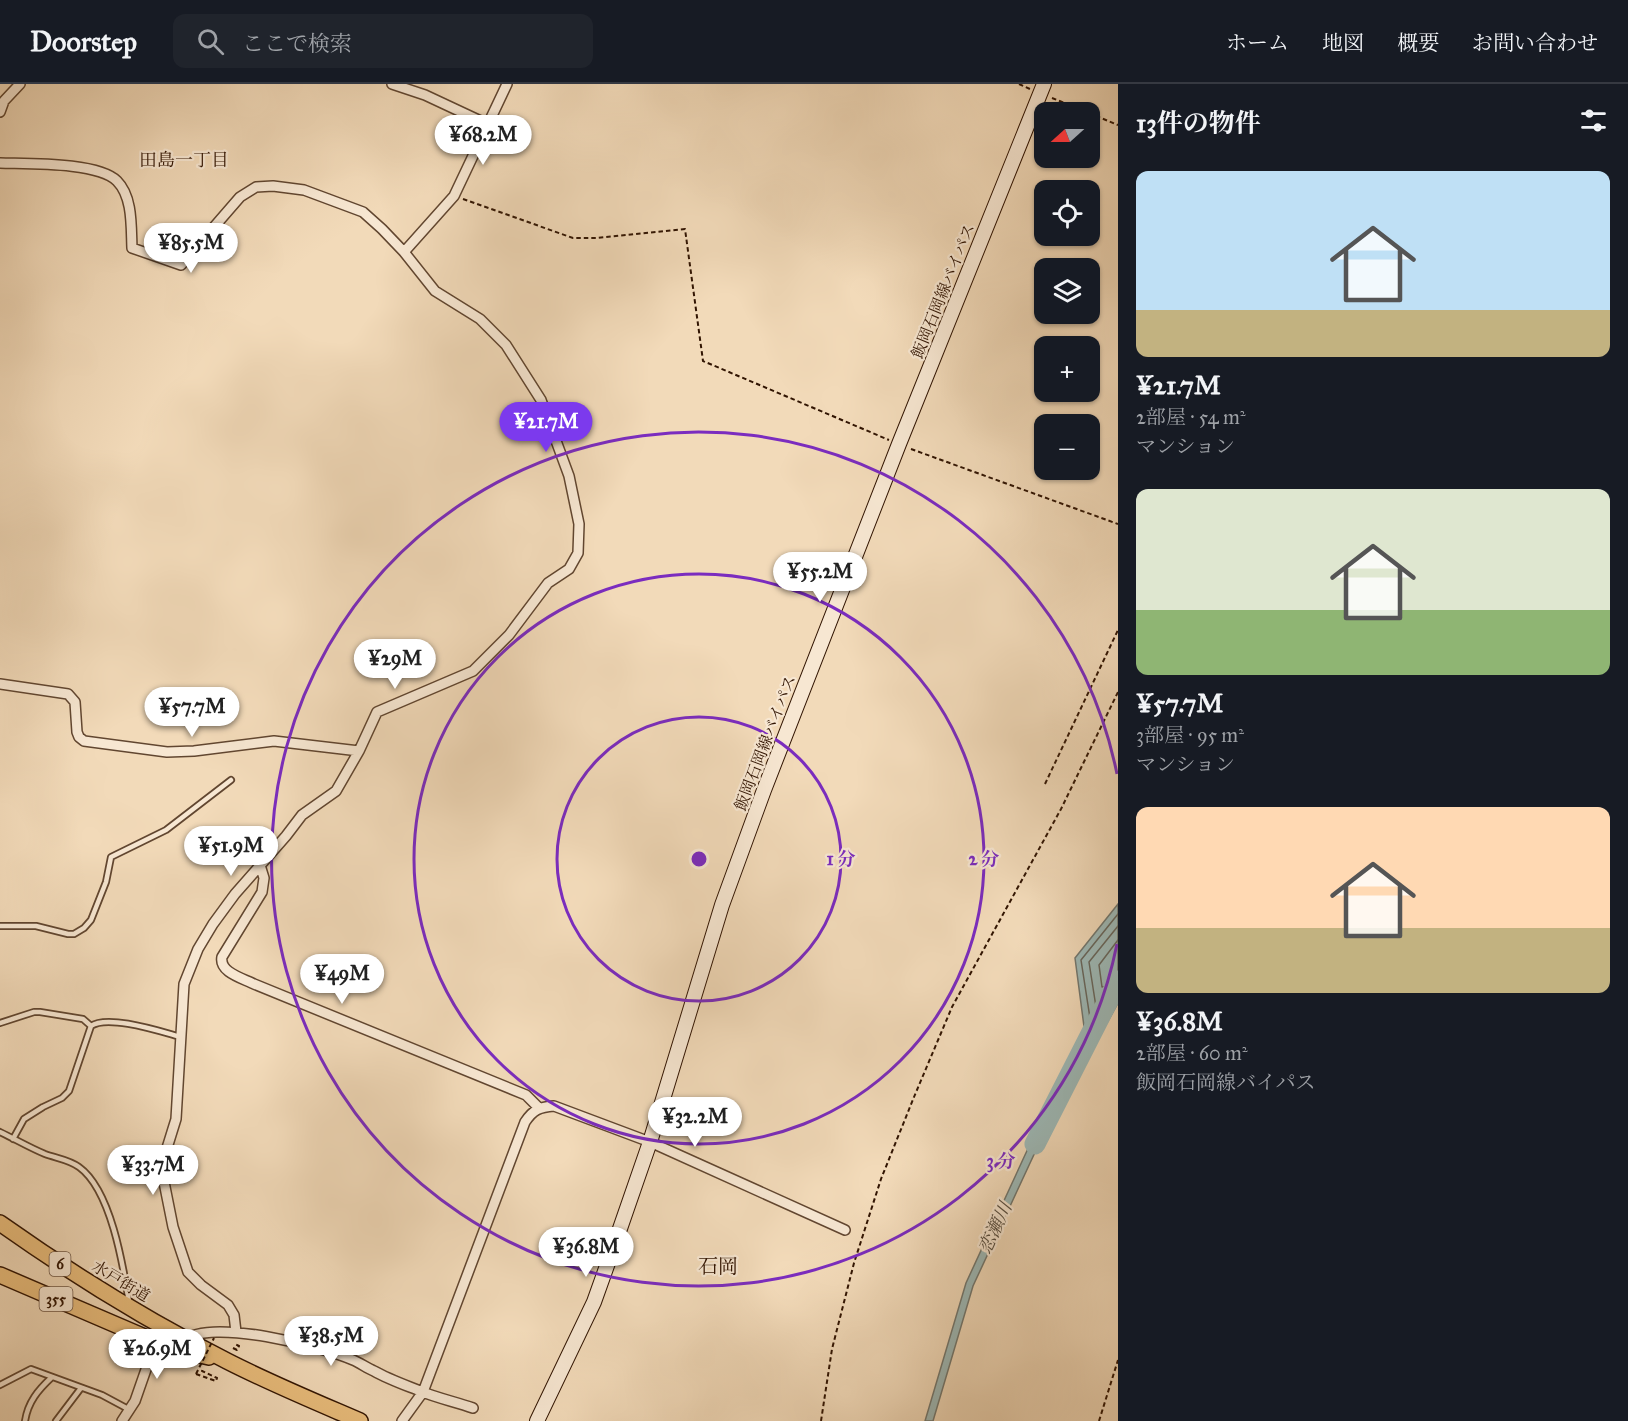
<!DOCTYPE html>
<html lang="ja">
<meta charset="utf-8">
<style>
:root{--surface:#171b24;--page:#20242c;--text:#f1f3f6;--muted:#9ea1a6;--line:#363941;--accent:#7c3aed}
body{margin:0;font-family:"IM FELL Great Primer","Noto Serif JP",serif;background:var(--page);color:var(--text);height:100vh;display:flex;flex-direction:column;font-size:22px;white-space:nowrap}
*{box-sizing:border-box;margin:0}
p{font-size:20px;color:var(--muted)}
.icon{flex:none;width:33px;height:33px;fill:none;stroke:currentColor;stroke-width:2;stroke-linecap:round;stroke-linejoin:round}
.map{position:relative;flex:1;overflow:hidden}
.drawer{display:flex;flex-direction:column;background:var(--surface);width:510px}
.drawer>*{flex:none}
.needle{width:39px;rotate:249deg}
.tools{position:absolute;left:1034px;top:18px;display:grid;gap:12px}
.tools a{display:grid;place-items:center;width:66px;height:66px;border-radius:12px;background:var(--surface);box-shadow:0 2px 4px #0004;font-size:30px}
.price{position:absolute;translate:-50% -51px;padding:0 14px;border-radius:21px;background:#fff;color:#222;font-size:20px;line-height:39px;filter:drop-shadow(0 2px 3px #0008)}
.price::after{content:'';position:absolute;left:50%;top:36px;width:18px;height:14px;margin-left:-9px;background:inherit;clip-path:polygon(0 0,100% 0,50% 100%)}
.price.on{background:var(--accent);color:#fff}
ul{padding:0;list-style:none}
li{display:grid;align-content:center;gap:12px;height:318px;padding:0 18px}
li span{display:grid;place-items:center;height:186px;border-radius:12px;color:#555}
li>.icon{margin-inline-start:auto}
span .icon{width:108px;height:108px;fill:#fffc;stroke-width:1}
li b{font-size:26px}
h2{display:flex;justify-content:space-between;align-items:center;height:72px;padding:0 18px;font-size:26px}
header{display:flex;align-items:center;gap:36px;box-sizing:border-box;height:84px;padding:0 30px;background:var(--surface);border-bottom:2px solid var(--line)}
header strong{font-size:28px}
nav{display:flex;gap:33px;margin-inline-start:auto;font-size:21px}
.search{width:420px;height:54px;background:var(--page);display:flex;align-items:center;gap:15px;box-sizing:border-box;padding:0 21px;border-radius:12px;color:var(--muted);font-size:22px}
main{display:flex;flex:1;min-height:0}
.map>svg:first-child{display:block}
.water{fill:#9db9b7;stroke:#72776f;stroke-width:1.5}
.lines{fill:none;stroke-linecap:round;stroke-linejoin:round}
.shore{stroke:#67665c;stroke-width:1.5}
.river{stroke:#9db9b7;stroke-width:21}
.service-casing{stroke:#614630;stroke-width:8}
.minor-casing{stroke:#614630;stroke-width:12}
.secondary-casing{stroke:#311402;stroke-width:16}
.trunk-casing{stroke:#311402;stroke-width:18}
.path{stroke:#311402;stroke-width:2;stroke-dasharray:4.5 3;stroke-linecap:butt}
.service{stroke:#f7e7d2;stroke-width:4.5}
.minor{stroke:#f7e7d2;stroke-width:9}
.secondary{stroke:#f7e7d2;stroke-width:14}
.trunk{stroke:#e9bd7c;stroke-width:15}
.path-bridge{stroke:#311402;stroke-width:2;stroke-dasharray:4.5 3;stroke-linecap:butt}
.ring{fill:none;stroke:#7b2cbf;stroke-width:3}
.labels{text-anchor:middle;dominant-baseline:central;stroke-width:4.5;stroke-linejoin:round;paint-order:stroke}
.shield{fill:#f7e7d2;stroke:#6c5340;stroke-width:1.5}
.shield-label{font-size:15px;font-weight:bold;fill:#311402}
.street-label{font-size:16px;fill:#311402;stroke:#f7e7d2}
.neighbourhood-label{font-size:18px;fill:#311402;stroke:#f7e7d2}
.water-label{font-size:18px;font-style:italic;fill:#574e41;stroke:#f7e7d2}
.quarter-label{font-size:20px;fill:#311402;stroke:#f7e7d2}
.centre{fill:#7b2cbf;stroke:#f7e7d2;stroke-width:3}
.ring-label{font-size:18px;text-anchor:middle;font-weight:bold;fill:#7b2cbf;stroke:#f7e7d2;stroke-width:4.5;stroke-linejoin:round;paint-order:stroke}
</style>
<header>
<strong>Doorstep</strong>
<div class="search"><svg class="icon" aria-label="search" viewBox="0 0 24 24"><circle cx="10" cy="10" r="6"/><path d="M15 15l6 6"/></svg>ここで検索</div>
<nav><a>ホーム</a><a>地図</a><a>概要</a><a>お問い合わせ</a></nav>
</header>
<main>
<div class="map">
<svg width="1118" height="1337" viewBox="0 0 1118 1337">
<rect width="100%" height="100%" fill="#f2dab9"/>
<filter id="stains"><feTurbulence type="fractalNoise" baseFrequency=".00333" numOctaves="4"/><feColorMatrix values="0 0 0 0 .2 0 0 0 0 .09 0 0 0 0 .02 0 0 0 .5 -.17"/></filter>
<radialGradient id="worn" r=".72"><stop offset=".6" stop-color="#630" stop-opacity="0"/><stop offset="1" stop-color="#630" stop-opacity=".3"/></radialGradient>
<path class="water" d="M1118,820v99l-30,54 -13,-99z
M1043,1032l7,4 -77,166 -40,135h-8l41,-138z"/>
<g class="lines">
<path class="shore" d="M1118,830l-37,46 11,71 4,-1 15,-26 7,-3
M1118,842l-29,36 7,45h4l8,-10 10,-3
M1118,856l-19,25 3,22 16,-2"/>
<path class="river" d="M1035,1060l83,-163"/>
<g class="service-casing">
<path id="service" d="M0,842h36l32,8h6l10,-6 7,-8 15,-38 5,-25 55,-27 65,-50
M0,939l34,-11h6l43,7 8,7
M0,1048c15,7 30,16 45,22 11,4 25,6 34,13 32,23 44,98 50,135
M13,1055l11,-20 19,-12 19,-9 7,-7 22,-65c17,-12 71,6 90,11
M0,1301l31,-16 71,26 28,15
M25,1337c3,-19 13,-31 27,-44
M56,1337l25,-33"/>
</g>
<g class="minor-casing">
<path id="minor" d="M392,0l33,11 62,29
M0,28l4,-11 16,-17
M0,79c28,1 98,-1 117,18 16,16 14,46 15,67l49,17 59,-68 16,-10 17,-1 31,4 59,22 19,17 22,23 31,39 45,28 26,26 35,55 28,76 10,48 -1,29 -9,16 -21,14 -39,52 -36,36 -96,41 -18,39 -23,40 -34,24 -16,21 -51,58 -22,30 -15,25 -14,35 -8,135 -9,29 -3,34 9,45 15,45 13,13 27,20 6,10 2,17
M404,168l50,-56 53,-112
M0,600l68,10 7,8 2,30 2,5 5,4 83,11 27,-1 80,-10 85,10
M260,781l4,13 -2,14 -40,65c-3,15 20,21 32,27l272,111 13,13
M184,1257c24,-24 140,6 169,19 7,3 14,8 21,11 14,8 31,14 46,20 17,7 36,11 53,17
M122,1337l13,-20 22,-63
M402,1337l21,-29 102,-270c8,-12 14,-15 29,-16l96,36 195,88"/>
</g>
<g class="secondary-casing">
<path id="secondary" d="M537,1337l57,-119 20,-56 36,-104 72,-237 42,-115 135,-346 145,-360"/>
</g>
<g class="trunk-casing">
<path id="trunk" d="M0,1139c72,51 148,98 227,138 43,22 89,41 133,60
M0,1191l156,67 22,8 31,7"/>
</g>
<path class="path" d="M1019,0l11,5
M1052,14l36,14
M1089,29l29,12
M463,115l110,39h24l88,-9 18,132 186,79
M911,365l207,75
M1045,700l73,-154
M233,1264l4,2 2,-4 -4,-2
M196,1290l20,7 1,-3 -15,-7 1,-3
M821,1337l11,-72 22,-86 27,-84 33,-82 38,-90 109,-198 57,-117
M1099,1337l19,-61"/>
<use href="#service" class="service"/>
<use href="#minor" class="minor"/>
<use href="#secondary" class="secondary"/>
<use href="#trunk" class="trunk"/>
<path class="path-bridge" d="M196,1290l18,-36"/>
</g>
<g class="ring">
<circle cx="699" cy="775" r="142"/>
<circle cx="699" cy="775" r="285"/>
<path d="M1117 860A427 427 0 1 1 1117 690"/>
</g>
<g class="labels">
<g class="shield">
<rect x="49.5" y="1168" width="21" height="24" rx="4.5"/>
<rect x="39.5" y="1203" width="33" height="24" rx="4.5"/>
</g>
<g class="shield-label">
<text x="60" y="1180">6</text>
<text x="56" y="1215">355</text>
</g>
<g class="street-label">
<text transform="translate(943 207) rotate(-68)">飯岡石岡線バイパス</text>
<text transform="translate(765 659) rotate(-69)">飯岡石岡線バイパス</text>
<text transform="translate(121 1197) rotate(31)">水戸街道</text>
</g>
<g class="neighbourhood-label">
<text x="184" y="76">田島一丁目</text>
</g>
<g class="water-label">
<text transform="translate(995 1144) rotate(-65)">恋瀬川</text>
</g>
<g class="quarter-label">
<text x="718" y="1182">石岡</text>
</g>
</g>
<circle cx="699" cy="775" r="9" class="centre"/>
<g class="ring-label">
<text x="841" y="781">1 分</text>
<text x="984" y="781">2 分</text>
<text x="1001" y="1083">3 分</text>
</g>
<rect width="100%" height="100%" filter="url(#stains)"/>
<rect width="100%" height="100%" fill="url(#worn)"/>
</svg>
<div class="tools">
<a><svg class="needle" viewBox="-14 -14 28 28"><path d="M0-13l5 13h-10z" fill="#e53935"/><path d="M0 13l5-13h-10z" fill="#9ea1a6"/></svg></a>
<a><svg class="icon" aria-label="locate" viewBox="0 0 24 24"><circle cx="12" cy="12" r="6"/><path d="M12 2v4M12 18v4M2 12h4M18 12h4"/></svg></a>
<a><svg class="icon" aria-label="layers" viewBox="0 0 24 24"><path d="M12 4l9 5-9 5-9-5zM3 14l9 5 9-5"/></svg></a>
<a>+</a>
<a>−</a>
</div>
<b class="price" style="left:483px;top:82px">¥68.2M</b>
<b class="price" style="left:191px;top:190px">¥85.5M</b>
<b class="price on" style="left:546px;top:369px">¥21.7M</b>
<b class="price" style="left:820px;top:519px">¥55.2M</b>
<b class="price" style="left:395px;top:606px">¥29M</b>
<b class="price" style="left:192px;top:654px">¥57.7M</b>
<b class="price" style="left:231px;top:793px">¥51.9M</b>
<b class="price" style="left:342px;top:921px">¥49M</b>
<b class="price" style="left:695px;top:1064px">¥32.2M</b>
<b class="price" style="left:153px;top:1112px">¥33.7M</b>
<b class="price" style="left:586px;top:1194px">¥36.8M</b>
<b class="price" style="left:331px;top:1283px">¥38.5M</b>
<b class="price" style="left:157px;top:1296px">¥26.9M</b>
</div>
<section class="drawer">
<h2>13件の物件<svg class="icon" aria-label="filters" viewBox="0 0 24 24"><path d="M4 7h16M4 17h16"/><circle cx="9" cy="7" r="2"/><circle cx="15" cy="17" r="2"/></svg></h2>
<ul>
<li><span style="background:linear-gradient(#bfe0f5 75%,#c2b280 0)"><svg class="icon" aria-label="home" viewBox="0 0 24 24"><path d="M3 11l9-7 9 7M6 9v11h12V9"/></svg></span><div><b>¥21.7M</b><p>2部屋 · 54 m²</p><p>マンション</p></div></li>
<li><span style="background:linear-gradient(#dfe7d0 65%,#8fb573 0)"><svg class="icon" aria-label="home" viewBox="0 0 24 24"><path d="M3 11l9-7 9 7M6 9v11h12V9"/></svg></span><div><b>¥57.7M</b><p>3部屋 · 95 m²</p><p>マンション</p></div></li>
<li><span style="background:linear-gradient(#ffd9b3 65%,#c2b280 0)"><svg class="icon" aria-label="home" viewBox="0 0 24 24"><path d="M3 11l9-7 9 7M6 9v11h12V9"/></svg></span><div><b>¥36.8M</b><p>2部屋 · 60 m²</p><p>飯岡石岡線バイパス</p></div></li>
</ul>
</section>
</main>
